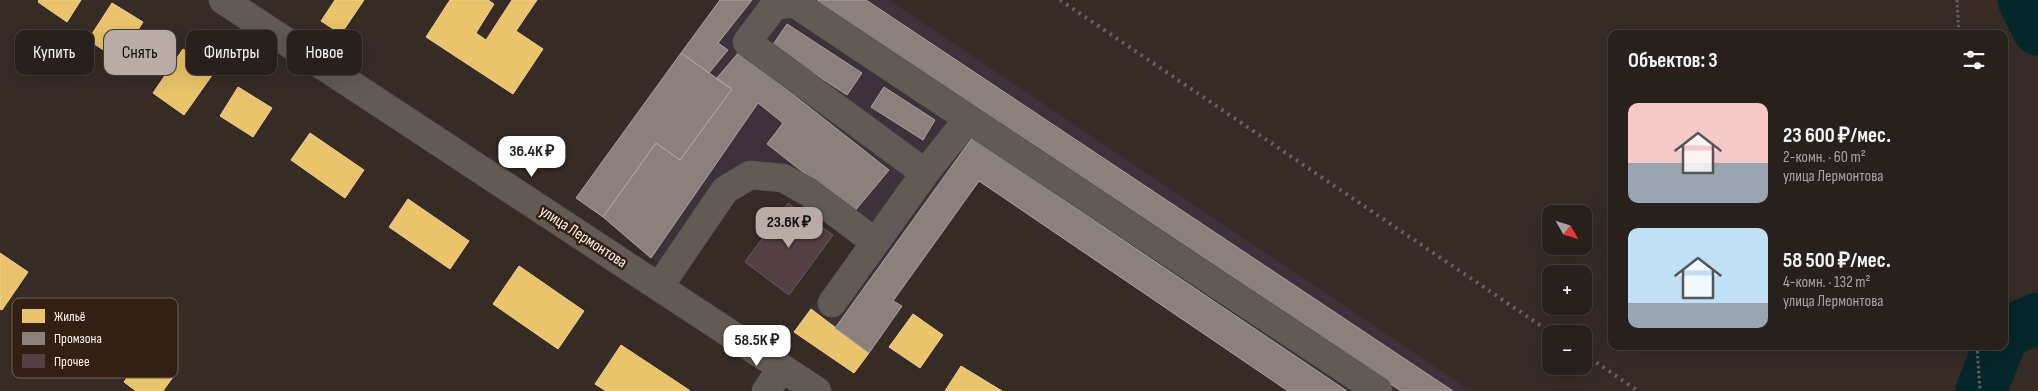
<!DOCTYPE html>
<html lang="ru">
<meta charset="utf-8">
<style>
:root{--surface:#28201c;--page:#342d29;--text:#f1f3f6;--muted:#a5a3a3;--line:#443e3b;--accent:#b8aca4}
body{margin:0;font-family:"Sofia Sans Condensed",sans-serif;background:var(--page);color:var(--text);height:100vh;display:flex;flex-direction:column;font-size:19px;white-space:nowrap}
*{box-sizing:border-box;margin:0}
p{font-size:16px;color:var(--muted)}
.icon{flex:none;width:28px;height:28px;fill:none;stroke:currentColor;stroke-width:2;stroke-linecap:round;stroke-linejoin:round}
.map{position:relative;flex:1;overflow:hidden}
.panel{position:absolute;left:1608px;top:30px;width:400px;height:320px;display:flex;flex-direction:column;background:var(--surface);border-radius:10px;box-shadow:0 5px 20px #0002,0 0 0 1px var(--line)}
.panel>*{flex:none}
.top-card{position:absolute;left:15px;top:30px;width:475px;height:45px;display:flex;gap:10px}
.needle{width:32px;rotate:129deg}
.fabs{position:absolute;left:1542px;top:205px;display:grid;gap:10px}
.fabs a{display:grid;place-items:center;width:50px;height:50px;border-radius:10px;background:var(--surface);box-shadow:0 5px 20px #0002,0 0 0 1px var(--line);font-size:25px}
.price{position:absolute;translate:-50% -42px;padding:0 11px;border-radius:10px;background:#fff;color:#222;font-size:16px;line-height:32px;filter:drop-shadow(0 1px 2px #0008)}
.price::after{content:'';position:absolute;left:50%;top:30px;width:15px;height:11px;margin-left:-8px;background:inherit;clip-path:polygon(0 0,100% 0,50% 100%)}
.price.current{background:var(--accent);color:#111}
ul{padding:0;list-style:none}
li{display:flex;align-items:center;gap:15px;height:125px;padding:0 20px}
li span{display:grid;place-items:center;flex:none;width:140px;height:100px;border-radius:10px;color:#555}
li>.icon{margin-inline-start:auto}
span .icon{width:60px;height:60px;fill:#fffc;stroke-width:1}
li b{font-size:21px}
h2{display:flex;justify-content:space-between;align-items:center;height:60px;padding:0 20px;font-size:21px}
.chip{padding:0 18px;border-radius:10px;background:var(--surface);box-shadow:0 5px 20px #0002,0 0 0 1px var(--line);font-size:18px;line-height:45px}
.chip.current{background:var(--accent);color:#111}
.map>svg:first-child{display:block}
.industrial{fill:#3d313c}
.homes{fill:#e9c46a;stroke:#efd290}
.industry{fill:#8a817c;stroke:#ada39d}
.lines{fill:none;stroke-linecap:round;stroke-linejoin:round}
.river{stroke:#05262a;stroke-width:51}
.building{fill:#534044;stroke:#655b5a}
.minor-casing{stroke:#524843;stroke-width:29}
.path{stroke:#665e5a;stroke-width:3;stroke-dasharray:2.5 2.5;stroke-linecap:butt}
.minor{stroke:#615a55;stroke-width:28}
.rail{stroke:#69625c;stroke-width:4;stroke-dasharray:2.5 5;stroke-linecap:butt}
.labels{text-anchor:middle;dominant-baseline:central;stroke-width:5;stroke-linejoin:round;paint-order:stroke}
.street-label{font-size:16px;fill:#fef1e9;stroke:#322015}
.key{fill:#322015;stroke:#6f5f55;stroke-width:1}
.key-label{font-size:14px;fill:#fef1e9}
</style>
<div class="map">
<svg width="2038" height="391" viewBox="0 0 2038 391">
<rect width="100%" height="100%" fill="#362b25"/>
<path class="industrial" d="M720,0h169l582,391h-183l-309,-210 -85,119 8,6 -48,67 -60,-41 68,-95 -56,-41 -55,-15 -20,16 -54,78 -26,-17 -48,-41 53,-74 75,-54 -50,-36z"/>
<path class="homes" d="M39,0h42l-14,22 -29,-20z
M335,0h29l-23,34 -20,-13z
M450,0h38l6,4 -18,29 10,7 26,-40h25l-21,31 27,18 -30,45 -87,-57z
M112,3l31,19 -24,38 -31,-20z
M183,49l32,22 -31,44 -31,-22z
M238,87l34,21 -19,29 -33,-21z
M310,133l54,37 -19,28 -54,-38z
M408,199l61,42 -19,28 -61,-42z
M0,253l28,19 -26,38 -2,-1z
M519,266l65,45 -26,38 -65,-45z
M811,309l58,44 -15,20 -60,-41z
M913,314l30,21 -23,33 -31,-21z
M621,345l68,45v1h-83l-11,-7z
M142,356l31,21 -10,14h-27l-12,-9z
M961,366l41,25h-57z"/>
<path class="industry" d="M720,0h32l-34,43 10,7 -19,23 -28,-20z
M818,0h48l587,391h-52l-584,-389z
M787,24l75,49 -15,22 -75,-49z
M739,52l150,118 -35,42 -87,-68 16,-21 -25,-20 -107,155 -48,-41 53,-74 24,17 52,-71 -16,-10z
M681,53l51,36 -52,71 -24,-17 -53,74 -27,-19z
M884,87l51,33 -12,20 -52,-33z
M972,138l375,253h-59l-309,-210 -86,120 9,5 -33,47 -34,-25z"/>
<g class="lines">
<path class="river" d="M2023,0l15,30
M2004,336l1,-3 33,-15
M1981,391l18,-45"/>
</g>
<path class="building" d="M788,203l45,32 -44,60 -44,-33z"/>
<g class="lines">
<g class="minor-casing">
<path id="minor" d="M223,0l594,391
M925,173l-178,-131 27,-36 20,-3 584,388
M659,287l66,-97 25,-15 33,3 25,14 67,50
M832,303l93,-130 43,-54
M766,391l16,-23"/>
</g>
<path class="path" d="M1957,0l2,34
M1977,346l3,45"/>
<use href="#minor" class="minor"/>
<path class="rail" d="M1060,0l493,334
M1584,354l54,37"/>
</g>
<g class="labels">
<g class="street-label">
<text transform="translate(583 237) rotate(33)">улица Лермонтова</text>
</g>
</g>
<rect x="12" y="298" width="166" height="80" rx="8" class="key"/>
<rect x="22" y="309" width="23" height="14" fill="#e9c46a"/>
<rect x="22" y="332" width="23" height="13" fill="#8a817c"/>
<rect x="22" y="354" width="23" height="14" fill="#534044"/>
<g class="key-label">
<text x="54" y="321">Жильё</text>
<text x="54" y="343">Промзона</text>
<text x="54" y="366">Прочее</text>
</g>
</svg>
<div class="fabs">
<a><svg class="needle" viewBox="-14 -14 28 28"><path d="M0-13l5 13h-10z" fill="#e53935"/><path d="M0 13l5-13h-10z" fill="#a5a3a3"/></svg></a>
<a>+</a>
<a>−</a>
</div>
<b class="price" style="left:532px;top:178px">36.4K ₽</b>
<b class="price current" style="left:789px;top:249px">23.6K ₽</b>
<b class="price" style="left:757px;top:367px">58.5K ₽</b>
<div class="top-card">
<a class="chip">Купить</a>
<a class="chip current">Снять</a>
<a class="chip">Фильтры</a>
<a class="chip">Новое</a>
</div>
<section class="panel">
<h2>Объектов: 3<svg class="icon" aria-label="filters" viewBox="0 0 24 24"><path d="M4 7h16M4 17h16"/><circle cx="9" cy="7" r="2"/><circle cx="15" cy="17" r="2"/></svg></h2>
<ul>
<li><span style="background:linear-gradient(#f6c9c9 60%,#9aa5b1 0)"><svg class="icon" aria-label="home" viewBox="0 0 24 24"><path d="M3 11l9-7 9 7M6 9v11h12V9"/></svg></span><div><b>23 600 ₽/мес.</b><p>2-комн. · 60 m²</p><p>улица Лермонтова</p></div></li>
<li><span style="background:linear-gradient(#bfe0f5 75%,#9aa5b1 0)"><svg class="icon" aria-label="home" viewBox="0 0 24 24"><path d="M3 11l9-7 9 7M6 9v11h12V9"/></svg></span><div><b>58 500 ₽/мес.</b><p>4-комн. · 132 m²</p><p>улица Лермонтова</p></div></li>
</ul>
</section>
</div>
